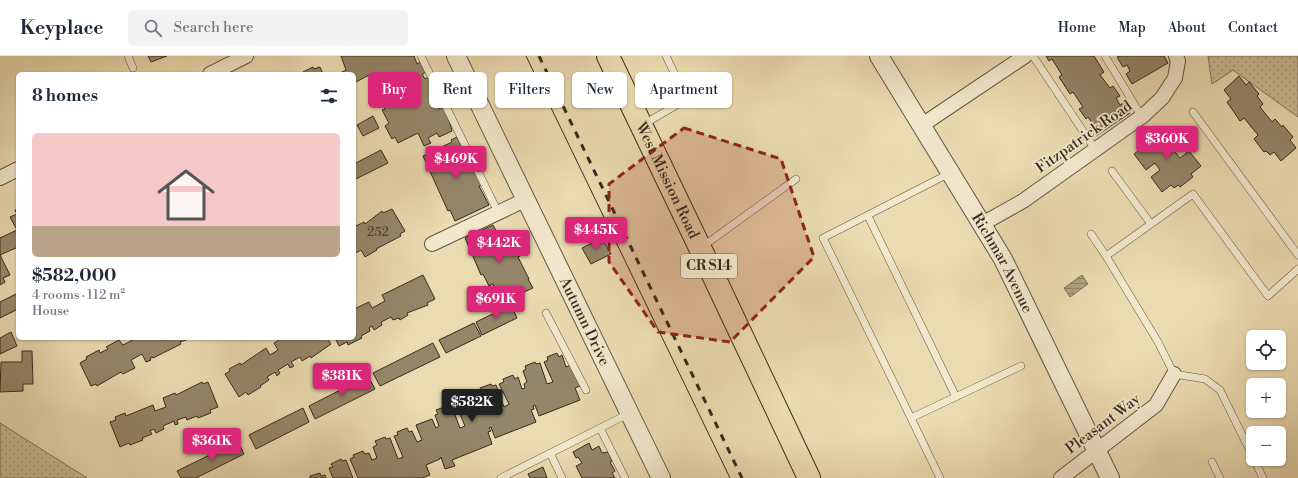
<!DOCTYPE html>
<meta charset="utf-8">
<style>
:root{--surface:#fff;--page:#f2f2f3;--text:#1f2937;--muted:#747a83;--line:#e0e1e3;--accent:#db2777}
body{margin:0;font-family:"Libre Bodoni",serif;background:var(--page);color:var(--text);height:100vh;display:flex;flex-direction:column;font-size:15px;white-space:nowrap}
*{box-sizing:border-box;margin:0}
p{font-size:13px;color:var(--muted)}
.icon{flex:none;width:22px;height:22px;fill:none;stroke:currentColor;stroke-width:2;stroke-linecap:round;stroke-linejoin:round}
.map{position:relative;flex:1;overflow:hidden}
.details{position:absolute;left:16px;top:16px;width:340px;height:268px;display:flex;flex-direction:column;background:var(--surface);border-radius:6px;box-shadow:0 1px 3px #0004}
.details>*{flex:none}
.top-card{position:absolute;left:368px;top:16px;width:380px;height:36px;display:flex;gap:8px}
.fabs{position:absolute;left:1246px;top:274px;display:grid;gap:8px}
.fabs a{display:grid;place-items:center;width:40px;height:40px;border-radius:6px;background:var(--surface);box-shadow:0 1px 3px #0004;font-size:20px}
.price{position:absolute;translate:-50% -34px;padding:0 9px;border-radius:4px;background:var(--accent);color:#fff;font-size:13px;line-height:26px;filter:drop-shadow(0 1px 2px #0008)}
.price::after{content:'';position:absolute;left:50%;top:24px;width:12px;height:9px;margin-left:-6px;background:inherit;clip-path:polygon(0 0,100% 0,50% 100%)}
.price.on{background:#222;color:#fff}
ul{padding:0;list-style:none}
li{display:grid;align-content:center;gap:8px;height:212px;padding:0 16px}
li span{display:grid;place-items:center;height:124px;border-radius:6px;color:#555}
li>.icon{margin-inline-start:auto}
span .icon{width:72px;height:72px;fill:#fffc;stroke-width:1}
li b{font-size:17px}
h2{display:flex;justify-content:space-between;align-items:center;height:48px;padding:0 16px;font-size:17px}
.tag{padding:0 14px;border-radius:6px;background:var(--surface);box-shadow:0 1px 3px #0004;font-size:14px;line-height:36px}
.tag.on{background:var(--accent);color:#fff}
header{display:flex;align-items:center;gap:24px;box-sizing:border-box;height:56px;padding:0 20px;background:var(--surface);border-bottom:1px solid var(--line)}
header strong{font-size:19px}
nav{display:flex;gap:22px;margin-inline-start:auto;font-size:14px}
.search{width:280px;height:36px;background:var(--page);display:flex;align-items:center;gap:10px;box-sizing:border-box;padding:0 14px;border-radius:6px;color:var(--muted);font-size:15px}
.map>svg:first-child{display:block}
.green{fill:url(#green-dots);stroke:#80745a}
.water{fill:url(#water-rules);stroke:#7d7057}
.building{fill:#948669;stroke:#352a1d}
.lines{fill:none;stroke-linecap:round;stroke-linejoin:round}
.service-casing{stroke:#625642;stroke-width:8}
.minor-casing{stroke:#625642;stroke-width:16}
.tertiary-casing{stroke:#625642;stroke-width:20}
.primary-casing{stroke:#352a1d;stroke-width:24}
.service{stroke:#f2e8cc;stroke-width:7}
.minor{stroke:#f2e8cc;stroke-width:14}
.tertiary{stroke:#f2e8cc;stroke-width:18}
.primary{stroke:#ebdbb0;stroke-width:22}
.tram{stroke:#352a1d;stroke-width:1}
.rail{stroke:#352a1d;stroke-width:3;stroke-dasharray:7 7;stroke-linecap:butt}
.marked{fill:#8f2418;fill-opacity:0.2;stroke:#8f2418;stroke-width:3;stroke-dasharray:8 5;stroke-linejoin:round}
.labels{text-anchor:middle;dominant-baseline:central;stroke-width:3.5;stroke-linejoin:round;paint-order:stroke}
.number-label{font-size:13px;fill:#4d4130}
.shield{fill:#f2e8cc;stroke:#6e6352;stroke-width:1}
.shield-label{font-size:14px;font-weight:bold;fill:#352a1d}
.street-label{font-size:15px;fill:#352a1d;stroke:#f2e8cc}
</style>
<header>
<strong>Keyplace</strong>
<div class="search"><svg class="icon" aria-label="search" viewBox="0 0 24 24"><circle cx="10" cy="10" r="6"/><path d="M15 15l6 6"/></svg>Search here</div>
<nav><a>Home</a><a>Map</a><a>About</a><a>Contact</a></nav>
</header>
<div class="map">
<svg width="1298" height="422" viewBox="0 0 1298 422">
<defs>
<pattern id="green-dots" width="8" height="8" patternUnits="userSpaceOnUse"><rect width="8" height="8" fill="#ccbd97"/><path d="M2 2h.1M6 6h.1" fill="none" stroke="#a69a7b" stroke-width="1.8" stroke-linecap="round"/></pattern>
<pattern id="water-rules" width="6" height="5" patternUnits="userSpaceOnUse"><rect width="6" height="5" fill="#ad9f7e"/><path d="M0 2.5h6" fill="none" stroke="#8e8267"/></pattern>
</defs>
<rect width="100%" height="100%" fill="#ebdbb0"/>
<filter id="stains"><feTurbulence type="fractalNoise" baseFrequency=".005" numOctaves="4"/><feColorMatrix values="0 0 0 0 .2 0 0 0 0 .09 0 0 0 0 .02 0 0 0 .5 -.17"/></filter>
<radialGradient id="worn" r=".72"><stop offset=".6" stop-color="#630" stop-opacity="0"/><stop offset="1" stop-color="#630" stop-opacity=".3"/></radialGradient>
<path class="green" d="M1208,0h90v61l-65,-47 -21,14z
M0,367l87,55h-87z"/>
<path class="water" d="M1082,219l6,9 -18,13 -6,-9z"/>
<path class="building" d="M148,0h19l-16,6z
M414,0l3,8 3,-2 6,10 -4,2 3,5 4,-2 6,11 -4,2 2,5 3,-1 5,10 -4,1 2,4 5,-2 6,12 -1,1 3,11 -13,6 -2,-4 -9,5 3,5 -7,3 -6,-13 -20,10 -3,-6 -3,2 -7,-13 4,-3 -7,-13 3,-1 -13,-23 4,-1 -5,-11 -17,9v-9h-16l8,-4 -5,-14z
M1046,0h48l10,16 -4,3 10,13 3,-2 7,10 -4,2 4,7 4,-3 6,11 -34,23 -7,-11 3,-2 -4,-6 -2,2 -7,-10 4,-2 -10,-15 -3,2 -11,-17 3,-2 -10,-16 -3,2z
M1120,0h44l4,7 -36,21 -6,-10 4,-3 -3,-6 -4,2 -6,-10z
M313,11l1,2 6,-2 3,7h-19l-1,-2z
M1239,20l7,9 3,-3 10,12 -2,2 6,8 -3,3 12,15 3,-3 7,8 1,-2 10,12 -3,3 6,8 -15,13 -7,-9 -4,3 -4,-4 -2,1 -10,-13 4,-4 -14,-17 -4,3 -13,-19 4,-3 -7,-9z
M373,60l6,12 -16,8 -6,-11z
M1173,72l11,17 -9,7 5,6 9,-7 12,15 -10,8 2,3 -13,10 -2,-2 -4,3 -3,-3 -9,7 -11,-15 9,-7 -5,-7 -9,7 -12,-16 8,-6 -2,-4 11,-9 2,3 9,-7 2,4z
M457,81l15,32 3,-1 9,17 -5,1 10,19 -34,16 -5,-11 -2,1 -25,-55 29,-14 -1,-2z
M381,94l7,13 -34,17v-16z
M18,153v38l-18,8 10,20 -7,3 2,4 -5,3v-47l17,-8 -7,-13 7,-3 -2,-4z
M392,153l13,22 -5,3 1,2 -25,13 1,1 -12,7 -4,-7 -7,4v-27l10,-5 1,2 17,-13 1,2z
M493,169l10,19 9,-5 8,17 -2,1 11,22h-1l5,9 -20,9 1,1 -9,4 -1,-2 -4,3 -4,-7 -1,1 -4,-8 3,-2 -1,-3 -4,2 -6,-12 -2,1 -16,-37z
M602,182l9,16 -20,10 -9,-16z
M423,219l12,24 -8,4 1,2 -21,8 1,2 -8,5 -1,-2 -6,2 -2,-3 -10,5 1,3 -8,5 -2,-4 -3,2 1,3 -9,5 1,2 -14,7 -1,-3 -8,4 -4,-8h19v-29l15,-7 3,6 13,-7 -3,-6z
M18,237v16l-18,9v-16z
M511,249l6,13 -35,17 -6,-13z
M474,267l7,13 -35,17 -7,-13z
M11,276l6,14 -17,8v-16z
M132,282h53l1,2 -6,2 1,2 -28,14 -1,-1 -2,1 1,2 -5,2 -4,-8 -11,6 4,8 -12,6 -2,-2 -24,14 -1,-2 -5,2 -11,-23 7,-4 -1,-2 13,-7 1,3 8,-4 -2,-2 13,-7 4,5 10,-5z
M282,282h45l4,6 -20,14 -1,-2 -8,5 -2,-4 -9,5 3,4 -4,2 -2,-4 -10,6 2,3 -3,3 -2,-4 -8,5 2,3 -9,6 1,1 -13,8 -2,-3 -7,5 -14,-23 5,-3 -1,-2 11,-6 1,2 25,-17 4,7 8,-5 -4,-7z
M433,287l7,14 -60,29 -7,-13z
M22,295h10l1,33h-10v7l-23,1 1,-30h21z
M557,297l2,4 3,-2 4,12 5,-2 9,21 -5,2 5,12 -41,16 -4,-11 -2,1 1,3 -3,1 5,12 -41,16 -4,-11 -2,1 2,3 -3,1 4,12 -40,16 3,6 -10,3 -4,-12 -1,1v1l-14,6 4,10 -8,3h-64l-8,-19 4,-2 -1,-2 10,-4 2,3 4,-1 3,7 5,-2 -4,-11 4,-2 -2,-4 10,-4 1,2 4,-1 8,21 5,-2 -9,-21 4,-1 -1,-3 10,-4 2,4 3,-1 5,11 5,-2 -6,-15 16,-6 4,9 3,-2 -4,-11 3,-1 -2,-4 11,-4 1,3 4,-2 8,21 5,-2 -9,-21 4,-1 -2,-3 11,-4 2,3 3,-1 3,8 6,-2 -5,-12 4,-1 -2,-4 11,-4 1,2 4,-1 8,22 5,-3 -10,-20 5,-2 -1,-3 10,-4 2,4 3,-2 4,12 3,-1 -1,-4 3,-2 -4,-11 3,-2 -1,-3 10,-4 1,2 4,-1 7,21 6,-2 -9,-20 4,-2 -1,-3z
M368,320l7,13 -60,30 -6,-13z
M202,326l1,2 5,-2 10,25 -8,3 1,3 -13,5 -1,-2 -10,4 -1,-3 -9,3 1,4 -3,1 -1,-4 -11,5 1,3 -8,4 -2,-4 -4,2 2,3 -10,4 1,2 -13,5 -1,-2 -9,4 -10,-25 6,-2 -1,-3 10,-4 1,3 27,-11 2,6 11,-4 -3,-9 12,-5 1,2z
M303,352l6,14 -53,27 -7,-14z
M238,385l6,13 -48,24h-15l-4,-7z
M589,387l3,7 7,-4 3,7 6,-1 4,9 -2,1 5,9 -3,2 3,5h-33l-6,-12 6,-3 -4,-6 -2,1 -3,-6z
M341,403l1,2 4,-1 7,18h-20l-4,-10 4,-1 -2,-3z
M543,411l4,11h-17l-2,-4z
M320,417l1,3 4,-1 1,3h-16v-2z"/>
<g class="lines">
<g class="service-casing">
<path id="service" d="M128,0l5,12
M421,0l77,156
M1033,0l62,93
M1105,0l37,61
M1193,56l105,143
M644,68l43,-25 -21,-43
M1112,115l39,53
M950,117l-127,65 88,180 110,-52
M868,160l88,181
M1091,178l15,22 87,-62 75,102 30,-27
M702,191l94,-68
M1106,200l52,86 16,32 31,5 15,11 33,67
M546,257l40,77
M911,362l29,60
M600,372l25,50
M550,397l12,25
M1254,403l9,19
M1212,406l8,16
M501,422l129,-65"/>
</g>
<g class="minor-casing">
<path id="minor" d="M210,18l36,-18
M922,69l103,-69
M0,122l18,-9
M982,168l41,-23 121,-86 18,-17 13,-20 3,-17 -2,-5
M432,188l95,-45
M1061,422l95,-73 18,-31"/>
</g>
<g class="tertiary-casing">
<g id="tertiary">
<path id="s1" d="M456,0l205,422"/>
<path id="s2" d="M879,0l124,203 107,219"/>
</g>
</g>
<g class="primary-casing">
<g id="primary">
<path id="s3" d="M608,0l107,223 94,199"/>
</g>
</g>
<use href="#service" class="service"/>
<use href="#minor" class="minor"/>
<use href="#tertiary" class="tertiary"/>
<use href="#primary" class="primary"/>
<path class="tram" d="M526,0l204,422"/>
<path class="rail" d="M539,0l203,422"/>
</g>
<path class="marked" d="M684,72l97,31 33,98 -84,85 -72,-10 -49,-70v-78z"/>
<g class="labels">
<g class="number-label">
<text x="378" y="176">252</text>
</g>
<rect class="shield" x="681" y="198" width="56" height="24" rx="3"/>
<g class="shield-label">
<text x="709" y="210">CR S14</text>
</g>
<g class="street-label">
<text transform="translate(1084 81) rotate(-35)">Fitzpatrick Road</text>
<text stroke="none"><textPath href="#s3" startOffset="138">West Mission Road</textPath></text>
<text stroke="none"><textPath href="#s2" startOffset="241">Richmar Avenue</textPath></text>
<text stroke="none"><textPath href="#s1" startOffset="295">Autumn Drive</textPath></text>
<text transform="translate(1103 368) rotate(-37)">Pleasant Way</text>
</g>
</g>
<rect width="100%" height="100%" filter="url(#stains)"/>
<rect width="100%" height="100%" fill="url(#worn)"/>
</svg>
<div class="fabs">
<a><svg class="icon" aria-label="locate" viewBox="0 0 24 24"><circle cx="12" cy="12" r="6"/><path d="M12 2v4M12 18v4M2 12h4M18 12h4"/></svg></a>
<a>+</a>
<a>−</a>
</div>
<b class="price" style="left:1167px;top:104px">$360K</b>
<b class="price" style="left:456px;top:124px">$469K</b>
<b class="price" style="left:596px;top:195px">$445K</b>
<b class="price" style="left:499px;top:208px">$442K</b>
<b class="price" style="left:496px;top:264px">$691K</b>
<b class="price" style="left:342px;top:341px">$381K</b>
<b class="price on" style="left:472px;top:367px">$582K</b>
<b class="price" style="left:212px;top:406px">$361K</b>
<div class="top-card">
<a class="tag on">Buy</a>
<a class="tag">Rent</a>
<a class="tag">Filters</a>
<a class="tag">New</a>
<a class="tag">Apartment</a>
</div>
<section class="details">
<h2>8 homes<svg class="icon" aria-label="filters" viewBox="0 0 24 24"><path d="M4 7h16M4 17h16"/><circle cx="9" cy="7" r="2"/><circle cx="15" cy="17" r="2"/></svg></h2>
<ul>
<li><span style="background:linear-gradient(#f6c9c9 75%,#b9a48a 0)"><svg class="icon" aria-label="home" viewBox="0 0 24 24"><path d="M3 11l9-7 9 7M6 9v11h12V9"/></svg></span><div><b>$582,000</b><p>4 rooms · 112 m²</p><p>House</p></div></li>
</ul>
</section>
</div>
